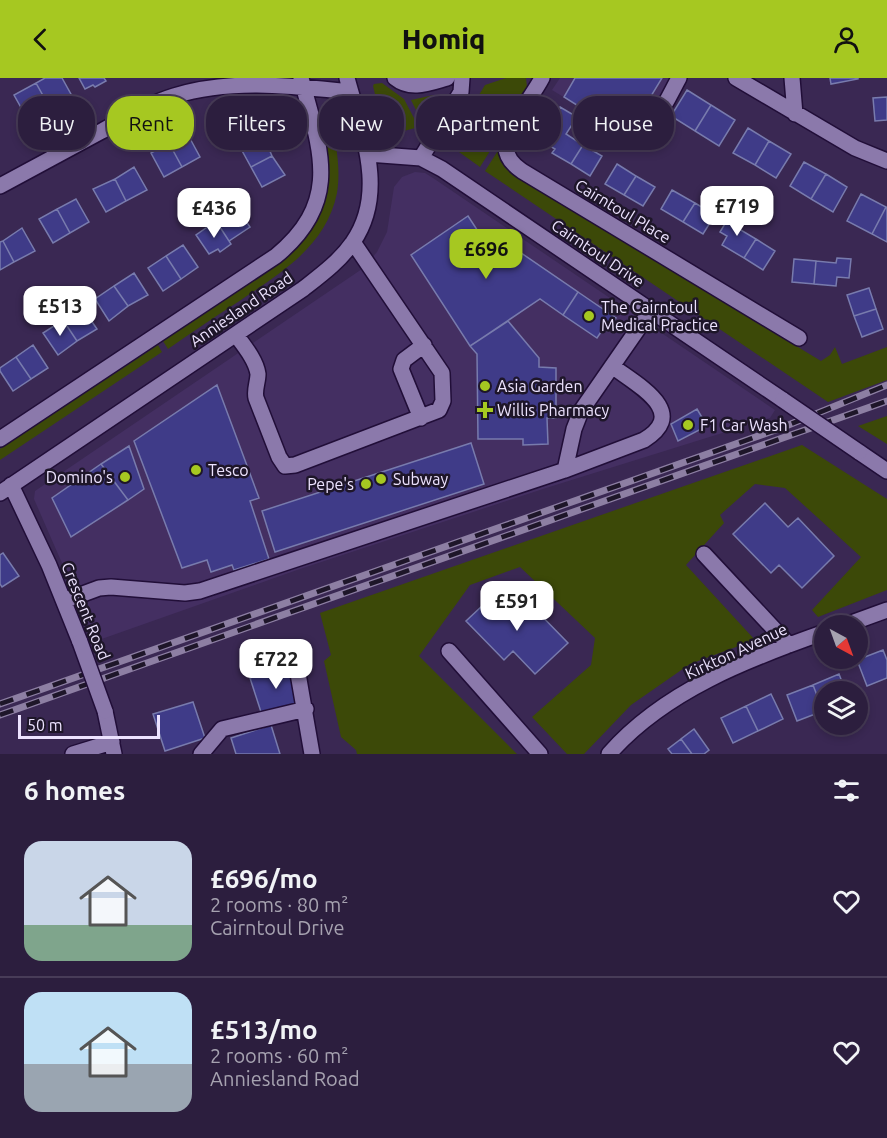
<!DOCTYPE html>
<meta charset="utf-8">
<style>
:root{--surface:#2c1e3e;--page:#382b49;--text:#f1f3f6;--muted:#a6a2b0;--line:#483c58;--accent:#a6c821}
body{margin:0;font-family:Ubuntu,sans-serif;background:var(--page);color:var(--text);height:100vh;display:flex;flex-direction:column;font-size:22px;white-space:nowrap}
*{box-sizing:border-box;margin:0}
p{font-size:20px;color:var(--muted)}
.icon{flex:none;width:33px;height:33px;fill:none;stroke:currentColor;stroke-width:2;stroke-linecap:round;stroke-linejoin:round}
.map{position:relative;height:676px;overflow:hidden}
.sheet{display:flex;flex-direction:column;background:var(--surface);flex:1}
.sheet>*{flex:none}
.banner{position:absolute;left:18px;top:18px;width:852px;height:54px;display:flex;gap:12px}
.needle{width:39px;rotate:139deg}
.buttons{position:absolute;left:814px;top:537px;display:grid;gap:12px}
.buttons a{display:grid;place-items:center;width:54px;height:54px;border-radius:50%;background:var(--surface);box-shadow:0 3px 9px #0003,0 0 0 2px var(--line);font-size:30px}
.scale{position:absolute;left:18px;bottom:15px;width:142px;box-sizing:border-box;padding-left:6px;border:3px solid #ede3ff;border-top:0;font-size:16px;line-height:21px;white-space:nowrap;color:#ede3ff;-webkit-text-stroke:4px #1e1629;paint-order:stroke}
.price{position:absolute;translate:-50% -51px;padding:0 14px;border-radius:12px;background:#fff;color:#222;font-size:20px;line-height:39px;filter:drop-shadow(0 2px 3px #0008)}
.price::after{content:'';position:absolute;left:50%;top:36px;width:18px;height:14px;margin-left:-9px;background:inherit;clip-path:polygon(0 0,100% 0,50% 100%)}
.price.on{background:var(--accent);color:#111}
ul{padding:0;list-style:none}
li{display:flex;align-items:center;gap:18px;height:150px;padding:0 24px}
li+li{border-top:2px solid var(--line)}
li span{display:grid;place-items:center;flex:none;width:168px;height:120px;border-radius:18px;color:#555}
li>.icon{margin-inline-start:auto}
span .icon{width:72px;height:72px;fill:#fffc;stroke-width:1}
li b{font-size:26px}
h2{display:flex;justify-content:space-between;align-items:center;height:72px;padding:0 24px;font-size:26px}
.tag{padding:0 21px;border-radius:24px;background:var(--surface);box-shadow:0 3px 9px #0003,0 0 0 2px var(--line);font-size:21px;line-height:54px}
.tag.on{background:var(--accent);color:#111}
header{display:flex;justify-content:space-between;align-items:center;height:78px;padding:0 24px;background:var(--accent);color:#111;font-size:27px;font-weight:800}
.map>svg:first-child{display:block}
.built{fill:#442f62}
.green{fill:#3c4908}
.building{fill:#3f3b88;stroke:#787bad;stroke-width:1.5}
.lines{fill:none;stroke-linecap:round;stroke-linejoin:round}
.minor-casing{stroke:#210e38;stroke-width:18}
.minor{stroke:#8b79ab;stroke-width:15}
.rail-casing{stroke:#8d7fa3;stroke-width:7}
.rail{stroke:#1e1629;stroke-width:4.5;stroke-dasharray:14;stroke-linecap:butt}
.minor-bridge-casing{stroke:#210e38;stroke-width:18;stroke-linecap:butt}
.minor-bridge{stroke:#8b79ab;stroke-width:15}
.poi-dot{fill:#a6c821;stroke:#1e1629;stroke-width:2}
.labels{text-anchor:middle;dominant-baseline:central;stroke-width:5;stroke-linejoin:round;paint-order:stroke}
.street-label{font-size:16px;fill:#ede3ff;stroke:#1e1629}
.poi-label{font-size:16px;fill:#ede3ff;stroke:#1e1629;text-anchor:start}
</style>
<header><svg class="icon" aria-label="back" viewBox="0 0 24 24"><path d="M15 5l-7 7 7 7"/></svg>Homiq<svg class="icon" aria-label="person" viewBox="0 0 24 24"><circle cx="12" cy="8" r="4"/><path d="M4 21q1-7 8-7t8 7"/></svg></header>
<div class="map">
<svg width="887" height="676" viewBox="0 0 887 676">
<rect width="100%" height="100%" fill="#3a2853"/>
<path class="built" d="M560,0h124l-36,61 -26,1 -37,-22 3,-6 -36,-22z
M415,94l10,1 8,5 342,232 -5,8 -224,70 -249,82 -201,71 -62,-142 1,-8 327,-222 15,-17 10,-20 7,-45 8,-10z"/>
<path class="green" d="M506,0h20l1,9 -28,49 -35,-16 21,-35z
M382,5l22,16 12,23 -1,6 -15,4c-21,-5 -22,-28 -27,-46l1,-2z
M434,17l2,3 -11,19 -4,3 -10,-20z
M331,42c5,24 10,48 6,73 -11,53 -55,79 -96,107 -25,16 -49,32 -73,49l-5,-8c28,-18 56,-37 84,-56 72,-49 94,-74 75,-163z
M461,49l34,16 -15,24 -28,-20 1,-5z
M499,71l38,40 284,172 9,-6 5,-8 7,17 45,-17v33l-59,22 -343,-231z
M158,267l4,7 -162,108v-11z
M887,338v28l-29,-18z
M802,367l85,54v91l-69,27 -6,-7 49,-53 -76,-69 -30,-4 -35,31 4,8 -38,42 69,75 -65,24 -59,41 -47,49h-17l-35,-37 59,-52 4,-27 -75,-71 -50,18 -51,71 98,98h-160l-1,-4 -15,-13 -17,-76 7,-6 -11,-42z"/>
<path class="building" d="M45,0h17l10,18 -22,12 -14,-25z
M79,0h25l2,3 -11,6 -2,-2 -8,4z
M575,0h87l-11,18 7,5 -9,15 -17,-10 -22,5 -10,16 -15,-9 3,-6 -24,-15z
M830,0h28v1l-27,5z
M36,5l14,25 -22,12 -14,-25z
M687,12l24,15 -16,26 -24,-15z
M887,19v23l-12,1 -2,-23z
M711,27l24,15 -16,26 -24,-15z
M560,29l17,10 -11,17 17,11 -12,19 -19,-11 3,-4 -12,-7 6,-9 -4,-2z
M253,48l6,11 4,-2 9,21 -21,11 -17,-31z
M748,50l21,13 -14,24 -22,-12z
M187,55l13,24 -18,10 -13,-24z
M769,63l22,13 -15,24 -21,-13z
M169,65l13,24 -18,10 -13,-24z
M583,67l19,11 -12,20 -19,-12z
M272,78l13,19 -23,12 -11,-20z
M804,84l22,12 -15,25 -21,-13z
M617,86l19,12 -12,19 -19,-11z
M134,89l13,23 -21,11 -11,-22z
M826,96l21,13 -14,25 -22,-13z
M636,98l19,11 -12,19 -19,-11z
M115,101l11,22 -20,11 -13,-23z
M672,112l23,13 -12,19 -22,-13z
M861,116l25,13 -14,27 -25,-13z
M76,121l13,23 -19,11 -13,-24z
M695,125l20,12 -12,19 -20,-12z
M886,129l1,1v34l-15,-8z
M237,130l13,19 -21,14 -13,-20z
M57,131l13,24 -17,10 -14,-24z
M732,134l8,5 -6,9 22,13 -12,19 -22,-13 5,-9 -7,-4z
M468,138l15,23 9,-6 86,59 -15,23 -23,-16 -70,47 -59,-91z
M216,143l15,23 -11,8 -2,-3 -9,5 -13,-19z
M22,150l13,23 -21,11 -11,-21z
M756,161l19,12 -12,19 -19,-12z
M3,163l11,21 -14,8v-28z
M183,167l15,22 -17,12 -15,-23z
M166,178l15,23 -18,12 -15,-23z
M837,180l14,1 -2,19 -12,-1 -1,9 -22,-2 2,-23 20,2z
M794,181l22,2 -2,23 -22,-2z
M134,195l14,22 -20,11 -14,-20z
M114,208l14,20 -19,15 -14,-22z
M869,210l7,21 -22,7 -7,-21z
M578,214l38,26 -9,13 -4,-2 -6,9 -34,-23z
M82,229l15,22 -20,12 -14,-21z
M876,231l7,20 -21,8 -8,-21z
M63,242l14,21 -19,14 -15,-22z
M508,243l31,37v9l17,1v50h-9l1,26 -25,1v-6h-45l-1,-85 -7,-8z
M33,267l15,23 -17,11 -15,-22z
M16,279l15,22 -18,12 -13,-20v-3z
M217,307l42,113 -9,3 19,58 -35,11 -2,-5 -21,7 -4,-12 -25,8 -48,-127z
M697,331l10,17 -29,15 -7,-17z
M471,365l13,41 -209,68 -13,-41z
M129,368l15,43 -16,11 -27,-36z
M101,386l27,36 -57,37 -19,-39z
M765,425l23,24 10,-9 36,38 -32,32 -23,-23 -8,8 -38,-39z
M3,475l16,23 -17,11 -2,-3v-29z
M499,512l23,24 9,-9 37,38 -33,31 -22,-23 -9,9 -38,-39z
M883,572l4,10v18l-20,8 -10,-26z
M290,587l12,37 -40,13 -12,-37z
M839,596l7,18h-21v18l-2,1 -10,-26z
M813,607l10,26 -26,10 -10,-26z
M771,616l12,25 -25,12 -12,-25z
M193,624l12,36 -40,13 -12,-37z
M746,628l12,25 -25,12 -12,-25z
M271,647l9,29h-44l-5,-16z
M694,651l15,21 -5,4h-12l-11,-15z
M681,661l11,15h-20l-4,-5z"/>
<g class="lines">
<g class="minor-casing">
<path id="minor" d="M395,0c16,13 34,5 52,0
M542,0c-8,16 -36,51 -36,66 -1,12 7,21 16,27l277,167
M736,0l119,70 32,13
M792,0l3,36
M627,52c29,3 40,-31 52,-52
M368,76l53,4 21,11 341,231
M421,80l40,-66 1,-14
M0,108c33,-18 67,-36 100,-54 24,-13 48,-28 74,-36 57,-18 119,-10 177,-4
M236,257c8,11 20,25 22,39 0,8 -4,16 -2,24l23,59 6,9 10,-1 144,-55 4,-9 -1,-28 -89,-131
M421,340l-20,-49 3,-9 20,-15
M0,361l276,-183c67,-55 44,-107 25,-178
M859,374l28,19
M565,392l79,-30c46,-28 -7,-55 -32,-74
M11,407l38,80 31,77
M0,415l303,-204c18,-14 37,-28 50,-47 35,-51 8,-111 -6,-164
M704,476l85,91
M64,523l35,-13 12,-1 74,6 15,-2 365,-121 9,-41 7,-18 70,-101
M843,548l44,-16
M449,573l91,103
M296,584l16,92
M105,633l9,43
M73,676l39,-12
M201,676l21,-25 84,-20
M609,676c55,-63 139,-95 216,-122"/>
</g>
<use href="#minor" class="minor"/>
<g class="rail-casing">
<path id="rail" d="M0,626l781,-276 106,-43
M0,637l887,-314"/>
</g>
<use href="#rail" class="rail"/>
<g class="minor-bridge-casing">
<path id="minor-bridge" d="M783,322l76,52
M80,564l25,69"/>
</g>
<use href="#minor-bridge" class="minor-bridge"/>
</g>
<g class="poi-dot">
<circle cx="589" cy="238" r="6"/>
<circle cx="485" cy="308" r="6"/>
<path d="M482 323h6v6h6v6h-6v6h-6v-6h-6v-6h6z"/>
<circle cx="688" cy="347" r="6"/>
<circle cx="196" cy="392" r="6"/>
<circle cx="125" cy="399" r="6"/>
<circle cx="381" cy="401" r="6"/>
<circle cx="366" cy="406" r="6"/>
</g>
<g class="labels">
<g class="street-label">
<text transform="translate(623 133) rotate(31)">Cairntoul Place</text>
<text transform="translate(598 175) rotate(34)">Cairntoul Drive</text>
<text transform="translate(241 231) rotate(-34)">Anniesland Road</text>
<text transform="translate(86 533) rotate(68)">Crescent Road</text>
<text transform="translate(736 573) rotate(-25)">Kirkton Avenue</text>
</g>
<g class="poi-label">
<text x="601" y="229">The Cairntoul<tspan x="601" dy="18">Medical Practice</tspan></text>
<text x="497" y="308">Asia Garden</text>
<text x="497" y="332">Willis Pharmacy</text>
<text x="700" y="347">F1 Car Wash</text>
<text x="208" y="392">Tesco</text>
<text x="113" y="399" text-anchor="end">Domino's</text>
<text x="393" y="401">Subway</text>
<text x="354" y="406" text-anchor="end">Pepe's</text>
</g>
</g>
</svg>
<div class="buttons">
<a><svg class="needle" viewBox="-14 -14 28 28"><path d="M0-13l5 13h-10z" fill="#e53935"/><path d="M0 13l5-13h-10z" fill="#a6a2b0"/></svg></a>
<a><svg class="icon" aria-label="layers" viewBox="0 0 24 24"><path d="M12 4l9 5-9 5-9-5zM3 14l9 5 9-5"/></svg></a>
</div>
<div class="scale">50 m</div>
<b class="price" style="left:737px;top:159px">£719</b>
<b class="price" style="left:214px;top:161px">£436</b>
<b class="price on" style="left:486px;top:202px">£696</b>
<b class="price" style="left:60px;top:259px">£513</b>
<b class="price" style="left:517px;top:554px">£591</b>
<b class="price" style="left:276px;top:612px">£722</b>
<div class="banner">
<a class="tag">Buy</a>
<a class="tag on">Rent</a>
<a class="tag">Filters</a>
<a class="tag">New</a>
<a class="tag">Apartment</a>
<a class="tag">House</a>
</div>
</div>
<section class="sheet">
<h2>6 homes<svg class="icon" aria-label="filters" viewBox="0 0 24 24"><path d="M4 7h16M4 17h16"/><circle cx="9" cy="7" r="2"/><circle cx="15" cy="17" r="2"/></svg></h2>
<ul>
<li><span style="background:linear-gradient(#c9d6e8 70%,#7fa58c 0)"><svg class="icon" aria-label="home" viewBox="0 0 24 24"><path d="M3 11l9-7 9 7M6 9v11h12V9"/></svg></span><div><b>£696/mo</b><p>2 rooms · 80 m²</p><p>Cairntoul Drive</p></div><svg class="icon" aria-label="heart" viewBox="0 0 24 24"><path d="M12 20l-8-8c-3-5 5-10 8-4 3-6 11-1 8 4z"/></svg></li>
<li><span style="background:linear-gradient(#bfe0f5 60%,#9aa5b1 0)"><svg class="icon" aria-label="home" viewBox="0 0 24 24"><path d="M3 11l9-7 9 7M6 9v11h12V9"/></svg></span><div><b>£513/mo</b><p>2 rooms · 60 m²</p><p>Anniesland Road</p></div><svg class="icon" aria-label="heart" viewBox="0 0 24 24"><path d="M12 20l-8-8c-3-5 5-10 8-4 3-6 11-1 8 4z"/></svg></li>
</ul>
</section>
